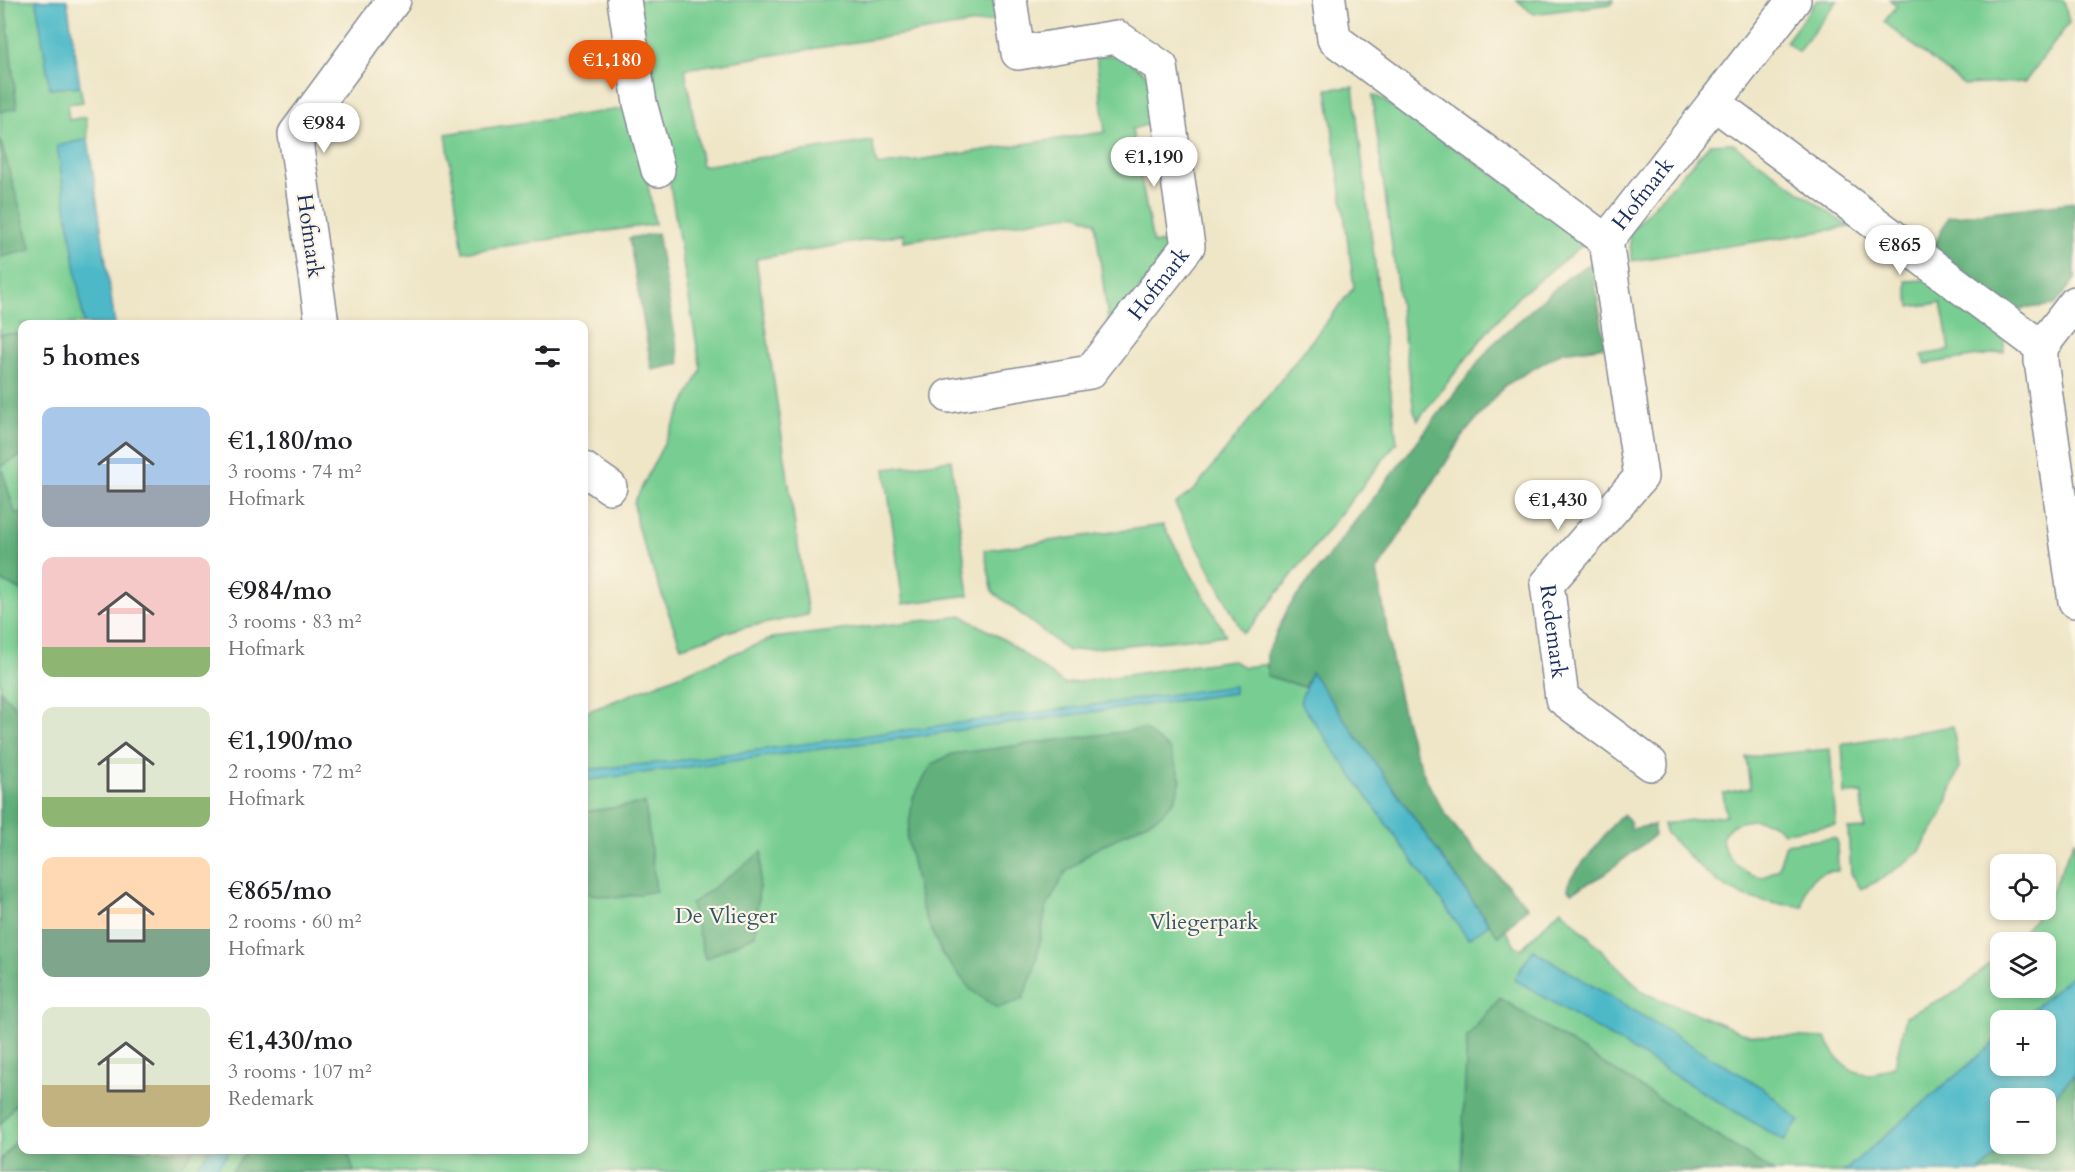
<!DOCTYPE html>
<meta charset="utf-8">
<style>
:root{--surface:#fff;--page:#f6f6f6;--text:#202124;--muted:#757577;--accent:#ea580c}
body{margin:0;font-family:Cardo,serif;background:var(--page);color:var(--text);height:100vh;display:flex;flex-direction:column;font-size:22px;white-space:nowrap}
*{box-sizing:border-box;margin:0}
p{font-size:20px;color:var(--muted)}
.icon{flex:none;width:33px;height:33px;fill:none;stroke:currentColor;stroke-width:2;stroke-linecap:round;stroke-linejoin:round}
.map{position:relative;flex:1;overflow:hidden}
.drawer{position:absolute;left:18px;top:320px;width:570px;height:834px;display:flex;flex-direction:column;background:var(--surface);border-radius:12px;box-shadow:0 3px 9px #0003}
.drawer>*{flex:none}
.buttons{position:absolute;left:1990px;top:854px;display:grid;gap:12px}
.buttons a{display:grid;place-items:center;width:66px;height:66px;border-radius:12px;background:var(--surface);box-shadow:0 3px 9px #0003;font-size:30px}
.price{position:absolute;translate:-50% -51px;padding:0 14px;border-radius:21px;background:#fff;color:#222;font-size:20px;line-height:39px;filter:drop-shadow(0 2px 3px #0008)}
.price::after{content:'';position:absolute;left:50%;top:36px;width:18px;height:14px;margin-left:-9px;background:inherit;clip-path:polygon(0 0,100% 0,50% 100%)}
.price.current{background:var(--accent);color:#fff}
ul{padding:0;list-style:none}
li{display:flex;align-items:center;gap:18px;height:150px;padding:0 24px}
li span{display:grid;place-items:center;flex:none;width:168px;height:120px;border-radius:12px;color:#555}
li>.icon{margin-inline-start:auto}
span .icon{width:72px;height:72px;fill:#fffc;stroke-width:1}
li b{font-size:26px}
h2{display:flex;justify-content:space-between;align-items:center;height:72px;padding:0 24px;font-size:26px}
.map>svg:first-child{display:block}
.green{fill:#78ce92;stroke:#4a7e78;stroke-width:1.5}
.forest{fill:#62b17c;stroke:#3e706d;stroke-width:1.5}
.water{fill:#4db9c8;stroke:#347493;stroke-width:1.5}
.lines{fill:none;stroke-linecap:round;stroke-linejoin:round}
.street-casing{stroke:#858a93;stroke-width:36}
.secondary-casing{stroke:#858a93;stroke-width:36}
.street{stroke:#fff;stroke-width:33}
.secondary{stroke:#fff;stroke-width:33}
.labels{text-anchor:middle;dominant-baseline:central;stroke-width:4.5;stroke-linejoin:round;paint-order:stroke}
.street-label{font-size:22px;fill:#1b2f5e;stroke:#fcf5e5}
.park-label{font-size:22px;fill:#32576b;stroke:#fcf5e5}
</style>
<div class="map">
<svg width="2075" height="1172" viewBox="0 0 2075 1172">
<rect width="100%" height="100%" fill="#fcf5e5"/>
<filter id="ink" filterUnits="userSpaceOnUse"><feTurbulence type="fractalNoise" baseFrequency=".0167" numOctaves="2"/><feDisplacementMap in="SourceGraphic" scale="12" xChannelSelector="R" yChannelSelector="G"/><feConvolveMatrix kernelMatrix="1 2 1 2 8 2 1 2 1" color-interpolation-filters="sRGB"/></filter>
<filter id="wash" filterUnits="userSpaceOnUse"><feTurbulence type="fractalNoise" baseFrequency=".008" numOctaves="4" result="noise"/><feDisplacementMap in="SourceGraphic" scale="24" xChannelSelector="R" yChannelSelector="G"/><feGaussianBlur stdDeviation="1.35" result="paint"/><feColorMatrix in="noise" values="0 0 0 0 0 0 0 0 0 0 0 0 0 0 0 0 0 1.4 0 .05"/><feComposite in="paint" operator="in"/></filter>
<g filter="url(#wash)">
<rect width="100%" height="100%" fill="#efe6c8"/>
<path class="green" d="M0,0h51l13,87 16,-1 3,16 -16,2 2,16 17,-3 2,22 -15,3 26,182h-77v825h562v-436l189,-75 190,-22 43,25 58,43 167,-24 13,7 89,-11 183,291 5,2 40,-40 83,84 105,42 77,3c8,18 20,35 42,36 8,1 19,-6 27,-9l11,-49 54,-26 41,-37v34h45v-45h-32l29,-33h3v-6l29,-64v134l-54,47h-20v17l-86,135h-1915z
M639,0h360l3,19 -317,50 17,97 170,-25 5,25 228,-34 -9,-76 24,-1 33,24 7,42 -28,8 21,115 26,-5 -70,88 -14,-105 -19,-8 -172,27v-7l-148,25 52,356 -71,14 -56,18 -44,-121 -3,-23 67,-133z
M1517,0h97l-3,4 -78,10z
M1817,0h21l-40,52 -12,-10z
M1890,0h174l5,23 -44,59 -61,3 -80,-63 13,-16z
M1353,87l44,355 -145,184 -9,7 -68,-129 20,-15 159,-202 -27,-198z
M1372,96h5l213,143 -72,58 -27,30 -73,93 -4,-8z
M634,107l21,117 -192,28 -17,-118z
M1732,143l117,84 -217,34 -3,-28 81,-89z
M1926,280l78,60v12l-78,12 -4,-9 28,-5 -9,-47 -31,4 -4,-26z
M951,460l18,135 -66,9 -18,-135z
M1163,525l63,110 -158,16 -75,-59 -9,-42z
M1953,726l6,41 -16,46 -25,41 -40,27 -17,8 -10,-16 -3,-44 16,-1 -2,-35 -17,1 -3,-50z
M1830,749l6,76 -53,7c-5,-3 -10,-9 -15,-10 -33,-9 -65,15 -30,44 8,6 14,10 25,11l15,-8 8,-25 47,-6 4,2 1,31c-25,0 -34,11 -35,35 -73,-3 -90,-25 -138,-74l-2,-8 63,-9 -3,-22 27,-5 -4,-31z"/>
<path class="forest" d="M0,0h5l12,108 -17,4z
M0,139l32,111 -32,7z
M2075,202v77l-20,26 -44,5 -78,-62 15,-31z
M657,233l23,131 -28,6 -23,-132z
M1592,263l13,83 -43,6 -58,34 -40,48 -87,137c17,89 22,189 83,262 21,26 46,49 68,74l-30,29 -187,-263 -7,14 -37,-11v-22l21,-46 204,-263 76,-68z
M0,334h22v121l-21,11 14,47h7v78l-22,-11z
M0,690l22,24v381l-22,30z
M1144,729l26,21 11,30 -6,19 -14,16 -69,36 -27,22 -19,36 -12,62 -12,29 -25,8 -26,-18 -29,-36 -20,-45 -15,-71 6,-40 19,-34 20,-10z
M645,803l11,88 -39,7 -33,-5v-81z
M1624,815l6,6 1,8 23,-4v11l-51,39 -31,17 -4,-3 2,-10 48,-61z
M762,852l-7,83 -50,24 -14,-55z
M1500,998l274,174h-313l6,-135z
M2075,1074v98l-94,-1 27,-28h38v-39z
M22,1132v17h173l-18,23h-177v-11z
M249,1149h98l7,23h-123z"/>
<path class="water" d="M36,0h31l13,86 -30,3z
M88,139l27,185h-31l-27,-178z
M1311,672l178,252 -21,15 -168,-237z
M1234,686v7l-650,88v-11l92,-9z
M1533,950l233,140 33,31 -15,20 -270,-162z
M2075,973v101l-29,30v-6h-45v45h7l-28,29h-137l158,-135v28h45v-45h-26z
M210,1149h21l-17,23h-22z"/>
</g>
<g filter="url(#ink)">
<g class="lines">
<g class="street-casing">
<g id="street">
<path d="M624,0l16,103 18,67"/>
<path d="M1714,103l80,-103"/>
<path id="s1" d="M1606,241l35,236 -94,107 15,114 89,66"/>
<path d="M322,324l-27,-190 99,-134"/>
<path d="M2041,347v14l34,240"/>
<path id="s2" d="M949,396l141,-24 98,-126 -27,-179 -44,-30 -99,16 -8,-53"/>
<path d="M584,469l26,18"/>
</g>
</g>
<g class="secondary-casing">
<g id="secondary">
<path id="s3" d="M1329,0l5,39 272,202 108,-138 327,244 34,-44"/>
</g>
</g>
<use href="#street" class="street"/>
<use href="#secondary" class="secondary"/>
</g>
</g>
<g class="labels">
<g class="street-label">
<text stroke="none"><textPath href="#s3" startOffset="438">Hofmark</textPath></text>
<text transform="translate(310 236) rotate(82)">Hofmark</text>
<text stroke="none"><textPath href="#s2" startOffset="255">Hofmark</textPath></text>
<text stroke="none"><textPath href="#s1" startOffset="429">Redemark</textPath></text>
</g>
<g class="park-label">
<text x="726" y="916">De Vlieger</text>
<text x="1204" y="922">Vliegerpark</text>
</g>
</g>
</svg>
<div class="buttons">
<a><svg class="icon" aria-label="locate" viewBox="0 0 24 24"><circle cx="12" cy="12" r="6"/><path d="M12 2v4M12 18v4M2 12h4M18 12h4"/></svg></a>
<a><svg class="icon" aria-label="layers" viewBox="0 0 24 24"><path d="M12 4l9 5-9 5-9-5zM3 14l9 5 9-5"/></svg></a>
<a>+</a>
<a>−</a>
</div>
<b class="price current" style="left:612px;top:91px">€1,180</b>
<b class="price" style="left:324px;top:154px">€984</b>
<b class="price" style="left:1154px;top:188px">€1,190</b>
<b class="price" style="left:1900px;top:276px">€865</b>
<b class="price" style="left:1558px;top:531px">€1,430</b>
<section class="drawer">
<h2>5 homes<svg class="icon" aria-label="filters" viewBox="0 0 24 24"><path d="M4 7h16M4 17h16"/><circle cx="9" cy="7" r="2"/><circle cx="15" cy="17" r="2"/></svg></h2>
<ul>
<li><span style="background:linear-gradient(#a9c7e8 65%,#9aa5b1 0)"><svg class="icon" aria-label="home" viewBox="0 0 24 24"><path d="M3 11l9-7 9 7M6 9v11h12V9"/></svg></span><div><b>€1,180/mo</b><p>3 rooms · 74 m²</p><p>Hofmark</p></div></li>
<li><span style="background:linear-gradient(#f6c9c9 75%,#8fb573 0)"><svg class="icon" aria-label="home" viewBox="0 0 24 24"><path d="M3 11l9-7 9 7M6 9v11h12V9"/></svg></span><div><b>€984/mo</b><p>3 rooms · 83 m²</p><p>Hofmark</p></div></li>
<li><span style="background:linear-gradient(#dfe7d0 75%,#8fb573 0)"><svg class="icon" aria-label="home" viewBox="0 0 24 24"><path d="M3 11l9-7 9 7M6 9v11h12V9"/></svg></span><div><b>€1,190/mo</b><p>2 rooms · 72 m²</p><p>Hofmark</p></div></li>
<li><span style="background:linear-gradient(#ffd9b3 60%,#7fa58c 0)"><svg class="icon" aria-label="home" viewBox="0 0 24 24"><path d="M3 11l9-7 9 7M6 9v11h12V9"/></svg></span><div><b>€865/mo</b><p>2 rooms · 60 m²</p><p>Hofmark</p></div></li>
<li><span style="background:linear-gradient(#dfe7d0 65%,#c2b280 0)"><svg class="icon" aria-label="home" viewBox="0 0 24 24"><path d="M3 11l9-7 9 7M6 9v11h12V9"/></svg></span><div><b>€1,430/mo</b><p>3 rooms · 107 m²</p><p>Redemark</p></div></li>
</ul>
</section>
</div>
